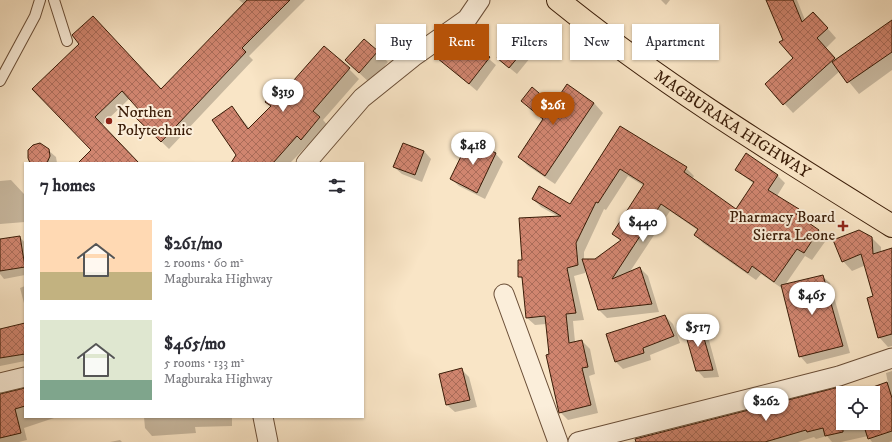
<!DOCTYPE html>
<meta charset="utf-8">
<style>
:root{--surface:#fff;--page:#f7f7f7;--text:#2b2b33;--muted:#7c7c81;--accent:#b45309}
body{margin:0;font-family:"IM FELL DW Pica",serif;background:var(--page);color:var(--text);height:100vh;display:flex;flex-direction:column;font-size:15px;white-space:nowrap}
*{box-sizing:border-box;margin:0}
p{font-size:13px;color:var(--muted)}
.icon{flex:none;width:22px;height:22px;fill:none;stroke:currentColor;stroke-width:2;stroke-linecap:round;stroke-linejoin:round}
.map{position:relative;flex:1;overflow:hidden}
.sheet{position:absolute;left:24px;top:162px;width:340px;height:256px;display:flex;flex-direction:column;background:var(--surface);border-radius:0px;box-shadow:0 1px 3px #0004}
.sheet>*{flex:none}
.banner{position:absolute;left:376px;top:24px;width:380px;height:36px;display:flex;gap:8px}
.controls{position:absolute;left:836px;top:386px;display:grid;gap:8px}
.controls a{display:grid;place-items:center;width:44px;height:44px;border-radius:0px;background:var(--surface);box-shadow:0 1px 3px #0004;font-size:20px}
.price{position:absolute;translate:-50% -34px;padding:0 9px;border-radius:14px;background:#fff;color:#222;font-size:13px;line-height:26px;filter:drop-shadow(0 1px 2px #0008)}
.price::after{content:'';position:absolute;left:50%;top:24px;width:12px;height:9px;margin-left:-6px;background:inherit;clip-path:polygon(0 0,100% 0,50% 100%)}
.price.current{background:var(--accent);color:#fff}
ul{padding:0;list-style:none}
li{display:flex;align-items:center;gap:12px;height:100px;padding:0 16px}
li span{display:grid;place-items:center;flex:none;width:112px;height:80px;border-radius:0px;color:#555}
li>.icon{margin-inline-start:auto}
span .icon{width:48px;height:48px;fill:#fffc;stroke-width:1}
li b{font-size:17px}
h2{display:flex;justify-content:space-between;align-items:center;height:48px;padding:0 16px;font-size:17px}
.pill{padding:0 14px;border-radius:0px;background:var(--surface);box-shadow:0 1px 3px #0004;font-size:14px;line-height:36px}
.pill.current{background:var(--accent);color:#fff}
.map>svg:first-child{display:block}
.shadow{fill:#0003;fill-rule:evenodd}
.building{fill:url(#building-cross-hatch);stroke:#3a1c07}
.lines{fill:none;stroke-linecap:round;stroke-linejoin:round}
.service-casing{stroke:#6a4e37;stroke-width:12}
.minor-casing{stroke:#6a4e37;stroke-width:21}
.primary-casing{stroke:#3a1c07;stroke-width:24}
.service{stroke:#fbeeda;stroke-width:10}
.minor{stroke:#fbeeda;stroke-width:19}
.primary{stroke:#f9e5c6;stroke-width:22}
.poi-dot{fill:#8f2418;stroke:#fbeeda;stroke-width:1.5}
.labels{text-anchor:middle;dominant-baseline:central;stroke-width:4;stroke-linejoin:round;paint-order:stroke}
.poi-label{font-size:16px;fill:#3a1c07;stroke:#fbeeda;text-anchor:start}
.street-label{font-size:16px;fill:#3a1c07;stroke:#fbeeda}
</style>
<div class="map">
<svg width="892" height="442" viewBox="0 0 892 442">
<defs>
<pattern id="building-cross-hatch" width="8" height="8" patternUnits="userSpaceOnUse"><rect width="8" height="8" fill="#d0856f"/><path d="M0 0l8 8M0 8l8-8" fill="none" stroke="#aa6c59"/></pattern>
</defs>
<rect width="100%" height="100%" fill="#f9e5c6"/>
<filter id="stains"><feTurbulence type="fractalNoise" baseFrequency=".005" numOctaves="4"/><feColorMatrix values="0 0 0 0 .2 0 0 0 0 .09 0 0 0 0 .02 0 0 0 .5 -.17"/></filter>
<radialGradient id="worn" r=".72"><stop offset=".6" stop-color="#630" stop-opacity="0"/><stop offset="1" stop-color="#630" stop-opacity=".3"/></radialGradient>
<path class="shadow" d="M239,0h66l-56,56 4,4 -84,89 -33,-32 6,-6 -12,-13 -28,27 36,38h-59l13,-13 -58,-61 127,2 83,-87z
M661,0h9l-4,5z
M767,0h30l8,20 17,2 14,16 -10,10 11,12 55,-39v49l-33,24 -19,-23 -47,42 -27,-29 29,-26 -11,-18z
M532,39l7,8 -22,27 -11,-9z
M364,40l24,22 -18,21 -13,-12z
M471,44l25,21 -19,26 -39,-33z
M349,69l10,10 -36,41 7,8 -18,21 -5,-3 -17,17h-58l6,-8 -6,-48 18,22 37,-39z
M568,85l26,18 9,10 -48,71 -27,-18 -9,-9 25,-37 -22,-19 31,5z
M621,127l65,41 8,8 -2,3 44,32 18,-27 -18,-14 42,6 7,7 -8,13 22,14 8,8 -2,3 22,18 -15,21 -7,-4 -20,29 37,-9 8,7 20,70 -43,11 -7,-8 -17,-67 -22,-15 -5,6 -53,-37 -7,-8 3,-4 -29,-20 -41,62 11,-5 8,8 11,36 -52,6 -8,-8 -14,-44v7l-11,3 10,44 -11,1 2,21 7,-1 8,8 5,25 -6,2 9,37 -30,7 -8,-8 -14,-88 -11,1 -8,-7 -4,-38 -4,-4 4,-15 36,-44 -18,-10 -8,-8 38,6zM628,176l16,10 -31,48 8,7 -26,19h-11v-8l20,-43 2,1z
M470,141l26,13 7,8 -18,37 -26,-13 -8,-7z
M48,150l8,7 1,6h-24z
M424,151l7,8 -9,23 -20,-8 -8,-7z
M11,180l13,14 1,28 -25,2v-43z
M20,237l5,6v32l-21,4 -4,-5v-34z
M871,237l10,10v5l11,-3v97l-4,1 -9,-10 -5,-40 -8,-32 -14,6 -9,-10z
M25,286v21l-5,-19z
M665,316l8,8 7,19 -30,12 1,5 -28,9 -7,-7z
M25,323v38l-25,5v-36z
M700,326l7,7 12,44 -15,1 -7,-8z
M462,370l7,7 8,30 -22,5 -8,-7 -7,-30z
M892,371v70l-3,1h-17l-4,-6 -27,6h-9l-5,-6 -11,3 -2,-2 -16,5h-166l212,-55 6,6h-7v30h30v-30h-15l30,-10 -2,-10z
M25,389v28h32l-33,11 3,12 -8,2h-19v-48z
M144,417h88v9l-37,1 1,6 -44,3 -7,-8z
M120,440l2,2h-12z"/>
<path class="building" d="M247,0h43l-48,48 4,4 -85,90 -26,-25 5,-6 -18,-20 -27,26 44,46h-61l13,-13 -59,-61 47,-45 -7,-9 21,-19 68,73z
M766,0h27l9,22 11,-10 15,16 -11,10 18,20 -52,47 -18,-21 28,-26 -14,-16 4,-2z
M892,20v32l-45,31 -15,-21z
M521,29l12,10 -24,29 -12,-10z
M460,37l30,20 -21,27 -32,-26 7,-10z
M364,39l14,12 -19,22 -14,-13z
M324,46l26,22 -37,43 7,6 -19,23 -4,-4 -24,27h-42l5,-8 -24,-35 20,-14 16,23 23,-23 -6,-4 15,-18 6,5z
M567,84l27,19 -49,73 -27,-19 25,-38 -22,-18 11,-14 21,18z
M620,126l67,41 -3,5 52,37 18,-27 -19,-12 11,-17 32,22 -10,15 31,19 -3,5 23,16 -15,23 -7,-4 -23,33 -22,-16 -4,7 -54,-38 4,-6 -37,-25 -49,75 28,-12 12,37 -54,6 -16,-51h13l26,-19 -9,-6 32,-50 -24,-15 -22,34 -2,-1 -20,41 2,22 -11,3 9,45 -10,1 3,29 13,-3 6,27 -6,1 9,37 -32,8 -13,-58 3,-1 -4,-38 -19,2 -4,-41h-4v-17h4l-3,-42 42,-2 -29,-17 7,-13 31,18z
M469,140l27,13 -19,40 -27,-14z
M40,143l9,6 1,7 -3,7h-17l-2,-5v-8l5,-5z
M403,143l21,8 -9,24 -22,-8z
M859,230l13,7 1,17 19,-6v86l-14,4 -11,-40 6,-2 -12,-42 -19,8 -9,-22z
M20,236l5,31 -25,4v-32z
M823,275l20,71 -44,11 -18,-72z
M665,315l9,21 -31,12 1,5 -29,9 -9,-28z
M25,323v31l-25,4v-29z
M700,324l13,46 -17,1 -12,-42z
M462,368l8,32 -24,5 -7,-31z
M887,382l5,16v33l-24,8 -5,-16h10v-36z
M843,386v46l-18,4 -2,-8 -16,4 -1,-2 -41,12h-129l-1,-3z
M25,388v18l-10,3 6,24 -21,5v-44z"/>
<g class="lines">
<g class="service-casing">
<path id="service" d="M54,0l13,41
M0,81l35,-65 5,-16"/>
</g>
<g class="minor-casing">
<path id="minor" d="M306,163l56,-65 51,-41 54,-38 13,-19
M504,294l54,148
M0,383l25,-6
M263,417l5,25
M578,442l261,-66 53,-18"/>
</g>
<g class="primary-casing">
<g id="primary">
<path id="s1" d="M558,0c105,85 220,155 334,226"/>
</g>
</g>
<use href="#service" class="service"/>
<use href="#minor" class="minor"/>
<use href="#primary" class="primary"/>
</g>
<g class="poi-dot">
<circle cx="109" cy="121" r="4"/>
<path d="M841 220h4v4h4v4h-4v4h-4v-4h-4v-4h4z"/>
</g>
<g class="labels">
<g class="poi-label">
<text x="117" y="112">Northen<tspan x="117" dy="18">Polytechnic</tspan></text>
<text x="835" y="217" text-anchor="end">Pharmacy Board<tspan x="835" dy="18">Sierra Leone</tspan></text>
</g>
<g class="street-label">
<text stroke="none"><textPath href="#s1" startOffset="214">MAGBURAKA HIGHWAY</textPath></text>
</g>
</g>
<rect width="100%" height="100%" filter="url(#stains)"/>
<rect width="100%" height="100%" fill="url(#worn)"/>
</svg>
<div class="controls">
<a><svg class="icon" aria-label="locate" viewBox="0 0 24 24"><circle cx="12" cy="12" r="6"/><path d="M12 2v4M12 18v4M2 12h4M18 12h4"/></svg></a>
</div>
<b class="price" style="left:283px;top:113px">$319</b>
<b class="price current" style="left:553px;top:126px">$261</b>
<b class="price" style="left:473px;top:166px">$418</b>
<b class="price" style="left:643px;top:243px">$440</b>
<b class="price" style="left:812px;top:316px">$465</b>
<b class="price" style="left:698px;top:348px">$517</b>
<b class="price" style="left:766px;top:422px">$262</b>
<div class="banner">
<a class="pill">Buy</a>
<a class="pill current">Rent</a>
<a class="pill">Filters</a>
<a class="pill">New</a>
<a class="pill">Apartment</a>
</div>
<section class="sheet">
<h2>7 homes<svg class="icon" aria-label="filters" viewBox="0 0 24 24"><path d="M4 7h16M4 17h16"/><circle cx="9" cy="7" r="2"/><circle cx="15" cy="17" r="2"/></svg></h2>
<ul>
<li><span style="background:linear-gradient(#ffd9b3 65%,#c2b280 0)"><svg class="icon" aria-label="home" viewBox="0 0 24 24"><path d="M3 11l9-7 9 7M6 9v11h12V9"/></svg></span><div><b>$261/mo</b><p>2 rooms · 60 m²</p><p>Magburaka Highway</p></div></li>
<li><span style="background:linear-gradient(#dfe7d0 75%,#7fa58c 0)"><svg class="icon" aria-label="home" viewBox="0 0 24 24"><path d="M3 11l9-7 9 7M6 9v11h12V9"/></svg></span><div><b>$465/mo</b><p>5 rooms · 133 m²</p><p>Magburaka Highway</p></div></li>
</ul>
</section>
</div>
